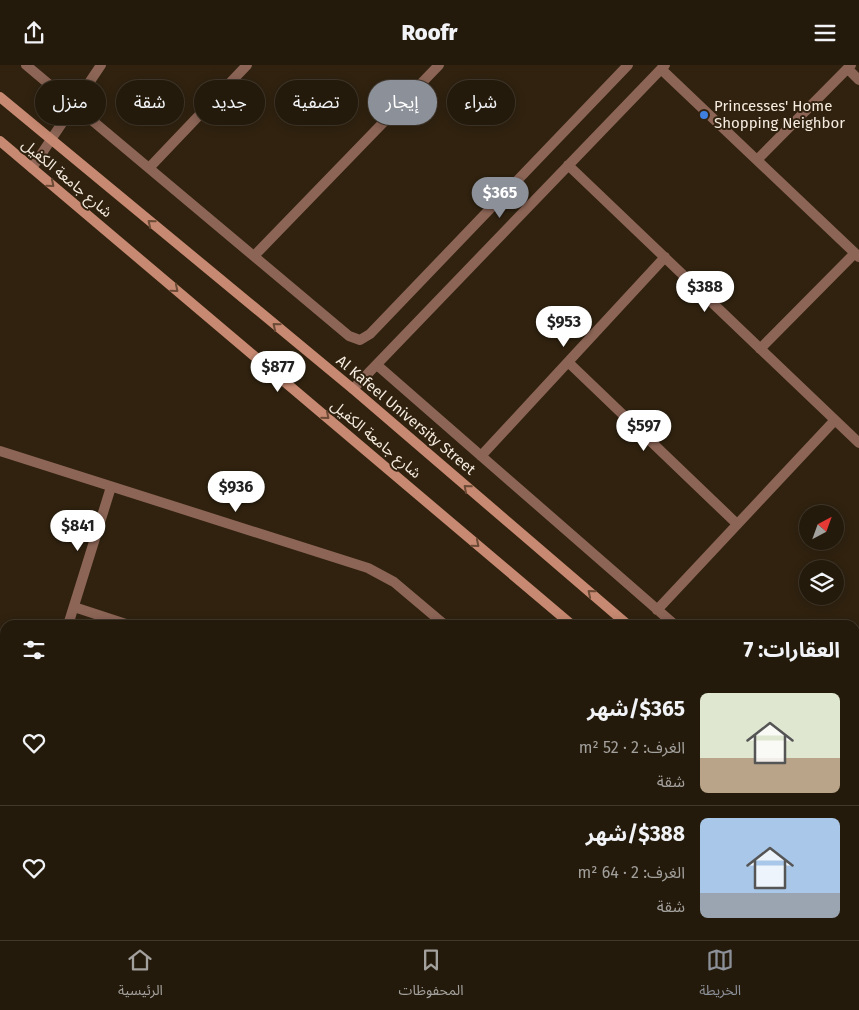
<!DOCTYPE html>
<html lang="ar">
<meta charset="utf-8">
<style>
:root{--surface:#241a0b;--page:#2c2314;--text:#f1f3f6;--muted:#a3a19d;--line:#41382c;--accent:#8c9099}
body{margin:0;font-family:"Fira Sans","Noto Sans Arabic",sans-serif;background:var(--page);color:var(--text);direction:rtl;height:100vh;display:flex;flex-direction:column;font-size:19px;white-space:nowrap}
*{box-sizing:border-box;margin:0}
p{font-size:16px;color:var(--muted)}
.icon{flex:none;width:28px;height:28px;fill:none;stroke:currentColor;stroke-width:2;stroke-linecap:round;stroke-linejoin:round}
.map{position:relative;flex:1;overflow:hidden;direction:ltr}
.side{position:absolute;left:0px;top:555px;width:860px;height:320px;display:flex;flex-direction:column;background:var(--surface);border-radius:15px 15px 0 0;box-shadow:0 2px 12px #0003,0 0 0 1px var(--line);direction:rtl}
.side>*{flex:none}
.guide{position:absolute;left:15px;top:15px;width:500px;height:45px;direction:rtl;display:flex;gap:10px}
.needle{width:32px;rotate:41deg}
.fabs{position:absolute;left:799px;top:440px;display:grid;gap:10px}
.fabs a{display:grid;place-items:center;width:45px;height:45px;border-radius:50%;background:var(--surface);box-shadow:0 2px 12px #0003,0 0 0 1px var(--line);font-size:25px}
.price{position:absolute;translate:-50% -42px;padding:0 11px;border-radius:18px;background:#fff;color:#222;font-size:16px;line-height:32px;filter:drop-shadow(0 1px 2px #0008)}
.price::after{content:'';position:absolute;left:50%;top:30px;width:15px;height:11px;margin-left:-8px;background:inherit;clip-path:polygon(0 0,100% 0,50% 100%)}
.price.active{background:var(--accent);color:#fff}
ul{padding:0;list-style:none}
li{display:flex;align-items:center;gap:15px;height:125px;padding:0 20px}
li+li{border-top:1px solid var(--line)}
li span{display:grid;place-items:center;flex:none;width:140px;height:100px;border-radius:8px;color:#555}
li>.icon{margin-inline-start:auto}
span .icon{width:60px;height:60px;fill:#fffc;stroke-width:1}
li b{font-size:21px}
h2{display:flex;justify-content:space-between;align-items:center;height:60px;padding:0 20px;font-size:21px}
.pill{padding:0 18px;border-radius:22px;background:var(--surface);box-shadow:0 2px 12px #0003,0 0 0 1px var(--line);font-size:18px;line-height:45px}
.pill.active{background:var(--accent);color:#fff}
header{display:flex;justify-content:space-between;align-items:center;height:65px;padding:0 20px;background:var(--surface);font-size:22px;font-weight:800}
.dock{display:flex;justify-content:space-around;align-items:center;height:70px;border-top:1px solid var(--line);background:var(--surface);font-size:14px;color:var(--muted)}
.dock a{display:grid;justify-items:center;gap:2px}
.dock .active{color:var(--accent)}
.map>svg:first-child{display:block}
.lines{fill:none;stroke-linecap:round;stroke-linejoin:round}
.minor{stroke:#8c6556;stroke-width:10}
.tertiary{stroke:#8c6556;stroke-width:10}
.secondary{stroke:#c78971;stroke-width:10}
.oneway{stroke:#6c4b36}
.shop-dot{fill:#3f7fe0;stroke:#30220f;stroke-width:2}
.labels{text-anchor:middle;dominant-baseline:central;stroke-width:4;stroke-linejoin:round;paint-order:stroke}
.poi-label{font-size:15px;fill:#f6ece0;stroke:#30220f;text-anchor:start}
.street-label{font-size:15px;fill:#f6ece0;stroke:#30220f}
</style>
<header><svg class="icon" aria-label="menu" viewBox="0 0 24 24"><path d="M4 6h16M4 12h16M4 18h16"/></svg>Roofr<svg class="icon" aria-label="share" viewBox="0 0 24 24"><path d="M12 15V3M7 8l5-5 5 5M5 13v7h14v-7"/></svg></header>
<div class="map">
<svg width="859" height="875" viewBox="0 0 859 875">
<rect width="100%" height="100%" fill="#30220f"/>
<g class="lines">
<path class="minor" d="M26,0l323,271 11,4 10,-6 258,-269
M661,4l198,188
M848,4l11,11
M757,95l94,-95
M568,100l291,278
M32,103l69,-103
M149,103l98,-103
M254,191l185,-191
M760,284l95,-96
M568,297l169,162
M377,300l298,260
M353,324l312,-324
M0,386l368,117 26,14 51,43
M481,391l184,-199
M74,542l55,18
M657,545l178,-190
M68,560l43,-138
M855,698l4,2
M0,781l5,-16
M855,819l4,3
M265,870l15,5
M550,875l3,-5"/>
<path class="tertiary" d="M855,634l4,-4
M700,875l3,-5"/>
<path class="secondary" d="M0,32l353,292 275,236
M0,76l572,484
M855,735l4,2
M855,775l4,3"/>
</g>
<defs><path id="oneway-chevron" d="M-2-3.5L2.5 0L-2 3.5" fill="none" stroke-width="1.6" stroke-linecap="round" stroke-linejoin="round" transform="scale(1.25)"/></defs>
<g class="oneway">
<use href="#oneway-chevron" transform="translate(51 119) rotate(40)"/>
<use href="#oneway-chevron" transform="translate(151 158) rotate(-141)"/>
<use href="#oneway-chevron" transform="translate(175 224) rotate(40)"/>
<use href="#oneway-chevron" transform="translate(276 261) rotate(-141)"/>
<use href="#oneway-chevron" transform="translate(326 351) rotate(40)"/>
<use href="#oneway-chevron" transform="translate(467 423) rotate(-139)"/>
<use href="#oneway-chevron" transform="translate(476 479) rotate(40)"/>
<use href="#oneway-chevron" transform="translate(591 528) rotate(-140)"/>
</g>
<circle class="shop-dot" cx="704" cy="50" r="5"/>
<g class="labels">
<g class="poi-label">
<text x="714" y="41">Princesses' Home<tspan x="714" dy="17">Shopping Neighbor</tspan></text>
</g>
<g class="street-label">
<text transform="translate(67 113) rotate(40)">شارع جامعة الكفيل</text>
<text transform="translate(406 350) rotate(40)">Al Kafeel University Street</text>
<text transform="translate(376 374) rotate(40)">شارع جامعة الكفيل</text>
</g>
</g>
</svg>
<div class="fabs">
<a><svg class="needle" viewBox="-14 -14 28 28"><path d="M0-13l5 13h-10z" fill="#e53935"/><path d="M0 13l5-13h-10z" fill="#a3a19d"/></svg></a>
<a><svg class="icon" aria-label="layers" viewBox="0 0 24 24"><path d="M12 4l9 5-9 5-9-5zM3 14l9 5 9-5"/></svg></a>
</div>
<b class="price active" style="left:500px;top:154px">$365</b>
<b class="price" style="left:705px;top:248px">$388</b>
<b class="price" style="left:564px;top:283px">$953</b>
<b class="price" style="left:278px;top:328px">$877</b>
<b class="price" style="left:644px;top:387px">$597</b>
<b class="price" style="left:236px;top:448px">$936</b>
<b class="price" style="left:78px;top:487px">$841</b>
<div class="guide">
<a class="pill">شراء</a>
<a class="pill active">إيجار</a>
<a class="pill">تصفية</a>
<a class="pill">جديد</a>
<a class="pill">شقة</a>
<a class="pill">منزل</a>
</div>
<section class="side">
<h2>العقارات: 7<svg class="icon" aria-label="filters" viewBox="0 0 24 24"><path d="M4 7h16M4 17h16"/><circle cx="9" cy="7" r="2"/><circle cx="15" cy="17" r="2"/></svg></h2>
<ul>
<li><span style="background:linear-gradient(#dfe7d0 65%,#b9a48a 0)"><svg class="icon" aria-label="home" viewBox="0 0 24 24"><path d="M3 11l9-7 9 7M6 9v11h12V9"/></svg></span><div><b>$365/شهر</b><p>الغرف: 2 · 52 m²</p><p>شقة</p></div><svg class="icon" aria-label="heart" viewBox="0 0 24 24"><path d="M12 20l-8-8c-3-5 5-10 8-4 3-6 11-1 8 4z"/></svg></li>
<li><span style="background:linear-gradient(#a9c7e8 75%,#9aa5b1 0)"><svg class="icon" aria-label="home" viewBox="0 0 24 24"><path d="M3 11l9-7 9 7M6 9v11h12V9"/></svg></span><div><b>$388/شهر</b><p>الغرف: 2 · 64 m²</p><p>شقة</p></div><svg class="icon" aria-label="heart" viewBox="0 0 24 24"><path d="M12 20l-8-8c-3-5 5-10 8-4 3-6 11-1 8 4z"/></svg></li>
</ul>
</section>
</div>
<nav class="dock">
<a class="active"><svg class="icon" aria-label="map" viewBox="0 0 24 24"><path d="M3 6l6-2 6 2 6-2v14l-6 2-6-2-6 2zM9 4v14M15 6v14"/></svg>الخريطة</a>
<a><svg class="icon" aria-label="saved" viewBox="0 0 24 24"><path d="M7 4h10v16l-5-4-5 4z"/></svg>المحفوظات</a>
<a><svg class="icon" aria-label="home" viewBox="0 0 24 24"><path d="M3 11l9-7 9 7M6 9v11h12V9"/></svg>الرئيسية</a>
</nav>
